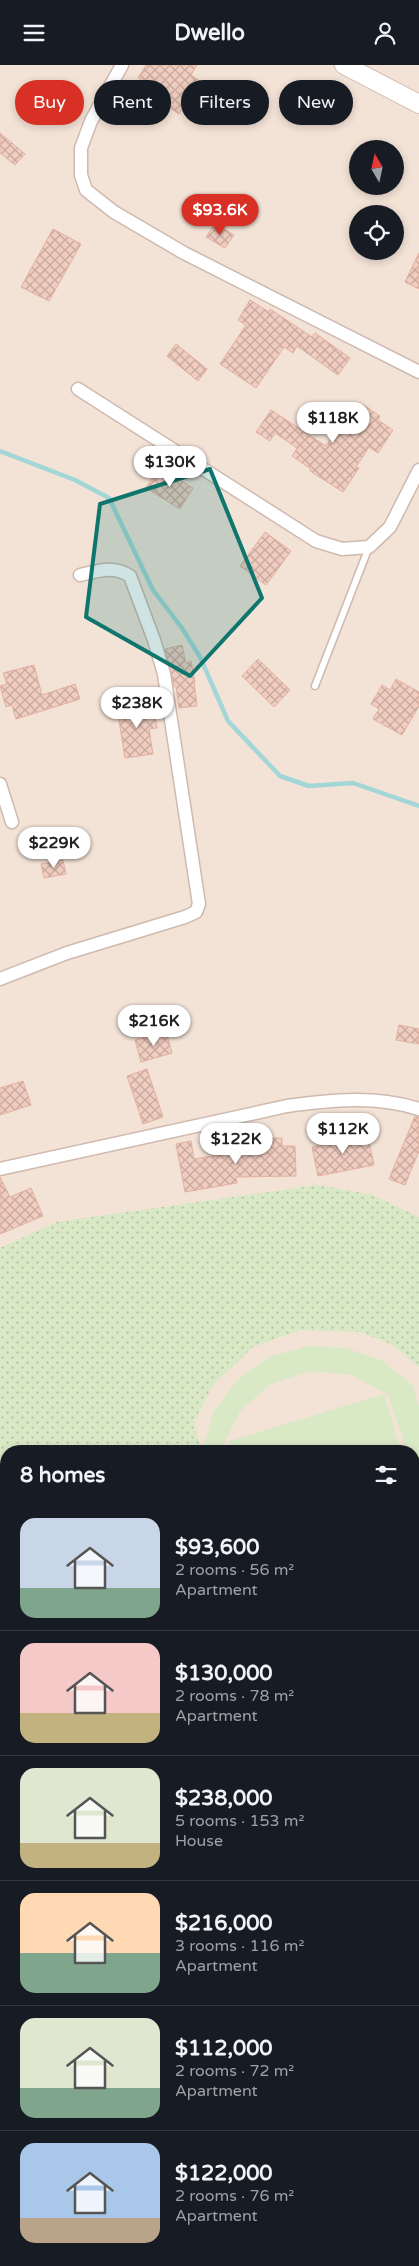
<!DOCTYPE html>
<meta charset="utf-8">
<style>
:root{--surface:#171b24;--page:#242831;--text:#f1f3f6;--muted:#9ea1a6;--line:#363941;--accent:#d93025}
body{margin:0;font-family:"Varela Round",sans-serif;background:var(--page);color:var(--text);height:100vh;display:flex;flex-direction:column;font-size:19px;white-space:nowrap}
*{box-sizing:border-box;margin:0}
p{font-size:16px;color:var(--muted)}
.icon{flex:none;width:28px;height:28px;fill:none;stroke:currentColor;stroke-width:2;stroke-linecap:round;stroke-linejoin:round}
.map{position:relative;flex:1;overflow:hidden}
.side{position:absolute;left:0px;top:1380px;width:420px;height:821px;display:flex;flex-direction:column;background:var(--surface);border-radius:20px 20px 0 0;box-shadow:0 2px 8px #0003}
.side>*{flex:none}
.hud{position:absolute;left:15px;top:15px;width:390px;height:45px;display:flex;gap:10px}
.needle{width:32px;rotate:351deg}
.fabs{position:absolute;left:349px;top:75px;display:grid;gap:10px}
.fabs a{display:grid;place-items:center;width:55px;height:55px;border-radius:50%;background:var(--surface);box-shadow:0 2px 8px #0003;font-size:25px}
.price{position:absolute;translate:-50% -42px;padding:0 11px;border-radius:18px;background:#fff;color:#222;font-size:16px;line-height:32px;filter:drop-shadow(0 1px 2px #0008)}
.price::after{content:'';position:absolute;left:50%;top:30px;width:15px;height:11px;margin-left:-8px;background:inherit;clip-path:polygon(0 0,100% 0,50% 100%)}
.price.current{background:var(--accent);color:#fff}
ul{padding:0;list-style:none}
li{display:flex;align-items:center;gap:15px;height:125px;padding:0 20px}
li+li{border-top:1px solid var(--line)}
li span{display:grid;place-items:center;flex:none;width:140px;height:100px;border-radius:15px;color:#555}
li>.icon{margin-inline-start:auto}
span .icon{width:60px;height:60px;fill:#fffc;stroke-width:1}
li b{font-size:21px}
h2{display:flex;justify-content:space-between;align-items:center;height:60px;padding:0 20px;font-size:21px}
.pill{padding:0 18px;border-radius:22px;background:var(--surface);box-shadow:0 2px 8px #0003;font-size:18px;line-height:45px}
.pill.current{background:var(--accent);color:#fff}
header{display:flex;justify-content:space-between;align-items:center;height:65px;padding:0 20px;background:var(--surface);font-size:22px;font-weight:700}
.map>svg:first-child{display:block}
.residential{fill:#f3e2d6;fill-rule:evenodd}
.grass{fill:url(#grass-dots)}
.pitch{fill:#d9e9c6}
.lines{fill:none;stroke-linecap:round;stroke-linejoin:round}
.stream{stroke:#a3d6d7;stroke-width:4.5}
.building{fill:url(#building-cross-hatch);stroke:#e3b1a1}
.service-casing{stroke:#cfbab0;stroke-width:9}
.minor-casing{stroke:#cfbab0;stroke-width:15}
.secondary-casing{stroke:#d2b9ae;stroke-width:20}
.path{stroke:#d6afa3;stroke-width:2.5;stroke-dasharray:1 4;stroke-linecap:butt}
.service{stroke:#fff;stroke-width:6}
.minor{stroke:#fff;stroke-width:12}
.secondary{stroke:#fff;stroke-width:18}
.marked{fill:#0f766e;fill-opacity:0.2;stroke:#0f766e;stroke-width:4;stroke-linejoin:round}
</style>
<header><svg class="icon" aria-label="menu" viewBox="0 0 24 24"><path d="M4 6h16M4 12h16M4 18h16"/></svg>Dwello<svg class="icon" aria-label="person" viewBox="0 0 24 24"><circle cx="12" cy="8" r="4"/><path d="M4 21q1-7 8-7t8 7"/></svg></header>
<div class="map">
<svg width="419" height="2201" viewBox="0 0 419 2201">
<defs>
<pattern id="grass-dots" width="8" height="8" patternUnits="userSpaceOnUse" patternTransform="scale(1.25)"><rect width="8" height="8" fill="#d9e9c6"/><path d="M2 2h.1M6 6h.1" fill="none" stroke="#b5c0a3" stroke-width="1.8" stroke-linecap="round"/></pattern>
<pattern id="building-cross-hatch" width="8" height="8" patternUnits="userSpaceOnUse" patternTransform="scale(1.25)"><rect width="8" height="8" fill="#f0cdc0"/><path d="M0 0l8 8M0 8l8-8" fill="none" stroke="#c7a99e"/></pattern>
</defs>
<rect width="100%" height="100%" fill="#fcf1e8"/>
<path class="residential" d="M0,0h419v2201h-419zM358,84h37v37h-37zM358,149h37v37h-37zM6,1386h408v809h-408z"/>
<path class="grass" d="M318,1120l55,10 46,22v150l-28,-23 -32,-12 -59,-2 -47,17 -41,39 -18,37 8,28h-196v634l-6,-2v-835l57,-26z
M419,1902v58l-5,1v-58z
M419,2034v51h-5v-50z
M197,2195h90l1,6h-90z"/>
<path class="pitch" d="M307,1281l39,2 37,13 30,25 6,21v82l-5,-16v-22h-7l-19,-56 -36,-20 -41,-4 -40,13 -31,27 -18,37 1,3h-21l12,-40 23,-31 32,-23z
M384,1329l17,57h-169l-3,-10z
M414,1428l5,17v142l-5,1z"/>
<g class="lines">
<path class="stream" d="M0,386l75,29 34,18 44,92 29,38 18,29 28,64 52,55 29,10 44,-3 66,23"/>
</g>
<path class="building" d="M146,0h51l-6,10 9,6 -21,33 -39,-25 4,-7 -6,-4z
M0,68l25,21 -10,11 -15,-12z
M215,158l19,12 -9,13 -19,-11z
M53,164l28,15 -32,57 -28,-14z
M419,188v36l-14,-7z
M250,235l19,12 1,-3 42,28 3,-4 35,25 -12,17 -41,-29 -4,7 -9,-6 -28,41 -36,-24 26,-39 -8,-5z
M176,279l31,25 -9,12 -31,-25z
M353,339l7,5 3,-4 17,11 -2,4 15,10 -15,23 -9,-6 -13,20 3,1 -16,24 -33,-21 1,-2 -19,-13 5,-8 -22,-15 -5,8 -14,-9 15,-22 55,36z
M159,402l34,21 -13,21 -34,-21z
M265,467l26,19 -25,34 -26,-19z
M182,580l4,18 5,-2 4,21h-1l3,24 -18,2 -3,-22 -2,1 -9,-38z
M258,594l32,31 -16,17 -32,-31z
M34,600l8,30 33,-11 5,15 -64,20 -4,-14 -6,2 -6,-21 7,-2 -4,-11z
M396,614l23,13v14l-17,29 -29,-16 6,-10 -8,-5 11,-19 8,5z
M153,637l4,26 -8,1 4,25 -28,4 -8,-50z
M63,795l3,14 -22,4 -3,-14z
M399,960l20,4v15l-23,-4z
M166,966l6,22 -31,9 -6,-22z
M147,1004l16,48 -20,7 -16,-48z
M23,1016l8,24 -31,10v-27z
M415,1051l4,1v34l-14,34 -16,-6z
M355,1067l1,7 12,-2 6,28 -56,11 -6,-29 28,-5 -1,-7z
M263,1073h19v8h13l1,30 -60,1 1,6 -52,9 -9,-48 15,-3 3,18 54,-9v-3h15z
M0,1112l10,20 21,-9 12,28 -43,18z"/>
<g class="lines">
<g class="service-casing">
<path id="service" d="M315,621l54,-139
M414,2025l5,-1
M0,2107l6,-3
M182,2195l2,6
M291,2195l1,6"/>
</g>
<g class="minor-casing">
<path id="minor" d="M122,0l-31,56 -10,27v27l5,15 28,22 70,41 235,119
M78,324l238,152 26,8 27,-2 21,-20 29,-57
M0,719l12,38
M0,914l67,-26 118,-36 11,-5 3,-8 -35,-230 -10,-34 -24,-64c-17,-11 -32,-5 -50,-1
M0,1104l287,-63c43,-6 89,-11 132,3"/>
</g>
<g class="secondary-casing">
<path id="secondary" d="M344,0l75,39"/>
</g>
<path class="path" d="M0,1643l6,10
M414,1862l5,-3"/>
<use href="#service" class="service"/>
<use href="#minor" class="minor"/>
<use href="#secondary" class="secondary"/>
</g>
<path class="marked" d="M210,404l52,129 -72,78 -104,-59 14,-113z"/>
</svg>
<div class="fabs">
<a><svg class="needle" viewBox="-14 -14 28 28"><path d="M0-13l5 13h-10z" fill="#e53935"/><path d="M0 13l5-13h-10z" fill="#9ea1a6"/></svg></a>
<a><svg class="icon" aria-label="locate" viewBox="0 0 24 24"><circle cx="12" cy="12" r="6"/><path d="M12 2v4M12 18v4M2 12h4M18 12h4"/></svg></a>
</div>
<b class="price current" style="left:220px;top:171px">$93.6K</b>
<b class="price" style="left:333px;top:379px">$118K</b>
<b class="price" style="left:170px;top:423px">$130K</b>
<b class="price" style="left:137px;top:664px">$238K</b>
<b class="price" style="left:54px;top:804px">$229K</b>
<b class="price" style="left:154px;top:982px">$216K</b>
<b class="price" style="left:343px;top:1090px">$112K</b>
<b class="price" style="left:236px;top:1100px">$122K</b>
<div class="hud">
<a class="pill current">Buy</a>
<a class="pill">Rent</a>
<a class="pill">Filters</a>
<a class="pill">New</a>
</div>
<section class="side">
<h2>8 homes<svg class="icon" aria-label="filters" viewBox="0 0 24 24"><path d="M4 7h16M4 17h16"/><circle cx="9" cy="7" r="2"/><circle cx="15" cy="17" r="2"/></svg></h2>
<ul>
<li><span style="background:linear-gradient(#c9d6e8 70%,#7fa58c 0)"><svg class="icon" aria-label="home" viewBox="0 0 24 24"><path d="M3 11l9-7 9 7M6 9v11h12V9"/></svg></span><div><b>$93,600</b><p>2 rooms · 56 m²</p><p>Apartment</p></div></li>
<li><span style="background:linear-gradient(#f6c9c9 70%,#c2b280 0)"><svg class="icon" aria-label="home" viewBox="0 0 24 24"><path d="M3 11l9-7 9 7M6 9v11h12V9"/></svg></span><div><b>$130,000</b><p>2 rooms · 78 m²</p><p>Apartment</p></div></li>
<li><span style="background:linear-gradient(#dfe7d0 75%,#c2b280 0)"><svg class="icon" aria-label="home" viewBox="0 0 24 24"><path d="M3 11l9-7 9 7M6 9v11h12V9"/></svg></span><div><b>$238,000</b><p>5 rooms · 153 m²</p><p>House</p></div></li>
<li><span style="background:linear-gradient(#ffd9b3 60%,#7fa58c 0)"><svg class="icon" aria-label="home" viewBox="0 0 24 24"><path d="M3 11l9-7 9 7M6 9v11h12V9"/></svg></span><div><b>$216,000</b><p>3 rooms · 116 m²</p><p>Apartment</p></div></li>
<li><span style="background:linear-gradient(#dfe7d0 70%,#7fa58c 0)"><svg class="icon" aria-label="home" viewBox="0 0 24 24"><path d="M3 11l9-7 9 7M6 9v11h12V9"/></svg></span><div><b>$112,000</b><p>2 rooms · 72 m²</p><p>Apartment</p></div></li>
<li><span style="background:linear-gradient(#a9c7e8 75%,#b9a48a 0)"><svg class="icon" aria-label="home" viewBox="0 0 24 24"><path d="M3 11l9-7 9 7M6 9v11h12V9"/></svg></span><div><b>$122,000</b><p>2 rooms · 76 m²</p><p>Apartment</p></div></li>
</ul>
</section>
</div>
